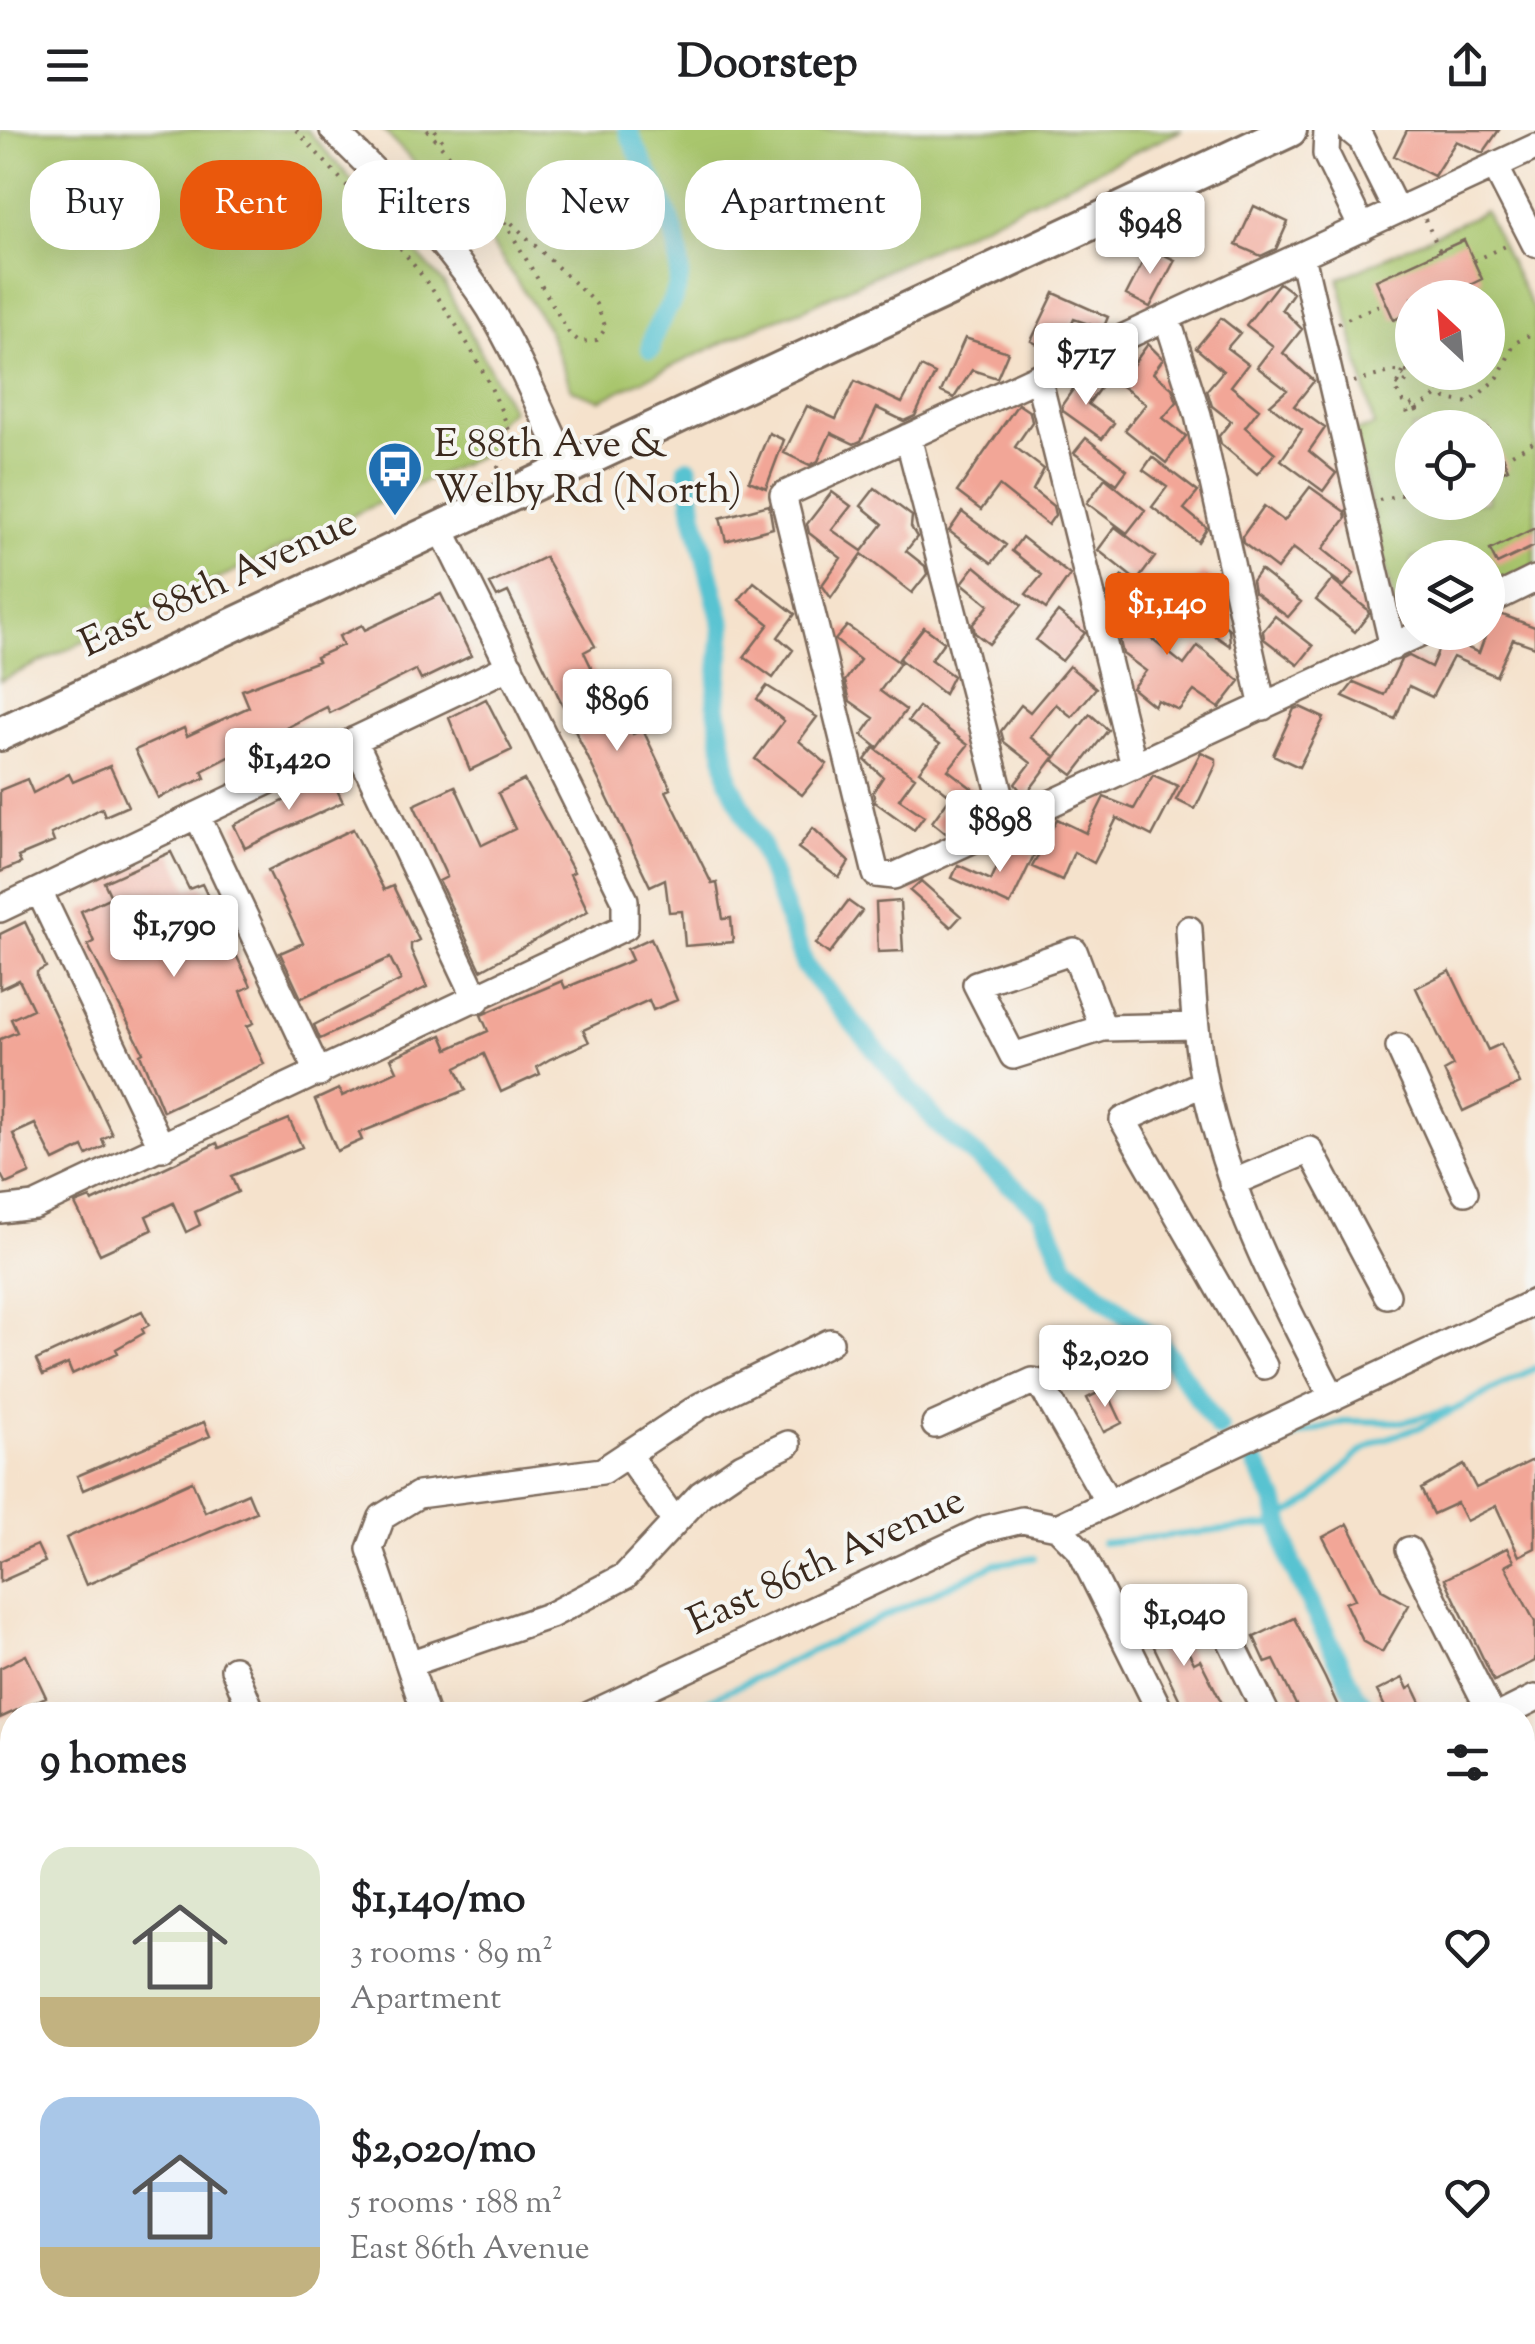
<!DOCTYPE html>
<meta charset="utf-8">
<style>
:root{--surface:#fff;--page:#f2f2f2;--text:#202124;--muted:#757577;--accent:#ea580c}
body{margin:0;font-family:"Sorts Mill Goudy",serif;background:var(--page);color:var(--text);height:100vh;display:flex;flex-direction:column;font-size:38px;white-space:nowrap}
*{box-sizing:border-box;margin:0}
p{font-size:32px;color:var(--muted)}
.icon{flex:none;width:55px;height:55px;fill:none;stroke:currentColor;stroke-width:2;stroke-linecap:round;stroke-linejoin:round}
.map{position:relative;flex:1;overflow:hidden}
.sheet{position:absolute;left:0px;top:1572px;width:1535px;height:642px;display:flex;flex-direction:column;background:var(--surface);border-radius:40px 40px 0 0;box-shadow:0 10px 40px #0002}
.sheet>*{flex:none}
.top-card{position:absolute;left:30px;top:30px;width:1000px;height:90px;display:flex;gap:20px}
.needle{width:65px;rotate:334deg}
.tools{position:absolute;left:1395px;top:150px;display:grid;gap:20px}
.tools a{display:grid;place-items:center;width:110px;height:110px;border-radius:50%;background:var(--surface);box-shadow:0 10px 40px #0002;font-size:50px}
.price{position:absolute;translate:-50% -85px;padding:0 22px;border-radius:10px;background:#fff;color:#222;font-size:32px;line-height:65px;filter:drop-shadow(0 2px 5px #0008)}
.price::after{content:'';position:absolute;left:50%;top:60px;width:30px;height:22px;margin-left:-15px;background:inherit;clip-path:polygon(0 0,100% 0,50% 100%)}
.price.active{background:var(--accent);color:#fff}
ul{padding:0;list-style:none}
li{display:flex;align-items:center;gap:30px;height:250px;padding:0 40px}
li span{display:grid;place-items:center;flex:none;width:280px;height:200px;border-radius:30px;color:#555}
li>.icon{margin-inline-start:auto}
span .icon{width:120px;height:120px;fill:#fffc;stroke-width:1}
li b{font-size:42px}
h2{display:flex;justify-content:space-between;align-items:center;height:120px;padding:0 40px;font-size:42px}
.tag{padding:0 35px;border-radius:40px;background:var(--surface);box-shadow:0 10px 40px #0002;font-size:35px;line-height:90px}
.tag.active{background:var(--accent);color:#fff}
header{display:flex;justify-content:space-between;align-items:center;height:130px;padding:0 40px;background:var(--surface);font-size:45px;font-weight:800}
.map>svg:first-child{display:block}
.green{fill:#a9c66d;stroke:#727846;stroke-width:2.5;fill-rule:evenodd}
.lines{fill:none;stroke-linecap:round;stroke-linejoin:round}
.stream{stroke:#58c3d1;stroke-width:6}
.canal{stroke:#58c3d1;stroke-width:20}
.building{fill:#f2a697}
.minor-casing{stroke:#7c6a5b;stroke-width:30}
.major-casing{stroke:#7c6a5b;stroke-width:38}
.path{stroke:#7c6a5b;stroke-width:4;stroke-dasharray:2.5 8;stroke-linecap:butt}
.minor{stroke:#fff;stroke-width:25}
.major{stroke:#fff;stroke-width:32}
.rail-casing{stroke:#3b2a1e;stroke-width:10}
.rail{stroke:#f6f6f2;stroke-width:6;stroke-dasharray:19;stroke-linecap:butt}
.labels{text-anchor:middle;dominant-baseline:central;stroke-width:8;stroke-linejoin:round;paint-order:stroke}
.poi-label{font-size:40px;fill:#3b2a1e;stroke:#f6f6f2;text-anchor:start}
.street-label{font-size:40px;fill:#3b2a1e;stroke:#f6f6f2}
</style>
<header><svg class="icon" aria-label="menu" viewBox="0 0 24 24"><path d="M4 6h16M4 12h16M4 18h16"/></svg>Doorstep<svg class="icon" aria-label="share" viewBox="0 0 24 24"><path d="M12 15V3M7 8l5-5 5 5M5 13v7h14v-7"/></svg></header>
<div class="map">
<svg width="1535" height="2214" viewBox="0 0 1535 2214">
<rect width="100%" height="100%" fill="#f6f6f2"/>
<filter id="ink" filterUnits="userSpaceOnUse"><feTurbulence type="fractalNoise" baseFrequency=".01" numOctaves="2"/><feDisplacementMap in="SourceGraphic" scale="20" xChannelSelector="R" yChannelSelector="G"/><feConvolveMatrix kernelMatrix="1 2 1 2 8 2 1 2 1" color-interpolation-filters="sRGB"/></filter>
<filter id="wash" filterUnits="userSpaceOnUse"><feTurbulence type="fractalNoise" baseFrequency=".0048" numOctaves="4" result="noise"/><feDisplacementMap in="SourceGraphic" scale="40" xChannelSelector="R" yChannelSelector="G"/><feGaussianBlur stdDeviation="2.25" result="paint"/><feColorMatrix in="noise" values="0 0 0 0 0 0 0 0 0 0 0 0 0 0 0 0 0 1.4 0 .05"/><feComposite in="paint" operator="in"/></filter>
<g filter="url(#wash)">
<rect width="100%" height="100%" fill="#f5e2cc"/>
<path class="green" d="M0,0h307l137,154 68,126 -19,15 1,24 -494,232z
M383,0h799l-378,179 -39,14 -165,77 -28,-10 -26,-65 -56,-84z
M1485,81l50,103v252l-47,22v-30h-76v65l-7,2 -7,-5 -44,-188 20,-6 -35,-147zM1412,168h76v74h-76zM1412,298h76v74h-76z"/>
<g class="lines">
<path class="stream" d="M1253,1328l46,-23 48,-14 57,1 44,-12
M1102,1413l168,-18 41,-24 48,-48 19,-12 43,-14 114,-59
M677,1585l318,-151 39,-6"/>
<path class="canal" d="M628,0c19,49 60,100 50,155 -5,23 -27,41 -27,64
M688,338l6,46 29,113 -7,75 13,79 33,67 43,118 136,161 100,83 25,56 96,80 57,82
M1253,1328l22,42 16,63 63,130 19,22"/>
</g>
<g id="blocks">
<path class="building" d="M1407,0h92l-16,23 -27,-12 -22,35 -40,-20z
M1254,76l34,16 -12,27 -15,7 -25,-11z
M1464,110l18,39 -39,19h-31v13l-18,9 -18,-40z
M1150,118l25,12 -25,47 -24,-12z
M1279,153l14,10 -11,16 20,20 -19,24 31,28 -20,25 31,22 -16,23 27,22 -13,18 -42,-31 21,-30 -32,-25 17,-15 -30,-23 16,-21 -27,-21z
M1054,163l54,24 -5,12 -29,-10 -13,30 -8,3 -22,-11z
M1221,188l19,15 -13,15 21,16 -17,22 28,23 -14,18 30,26 -18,21 -36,-30 -2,-8 12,-15 -19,-15 -5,-16 16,-19 -27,-23z
M965,208l43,14 -11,26 -25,-8 -18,28 -13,-6z
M1148,214l15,15 -10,14 19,15 5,14 -14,16 23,18 -20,27 -41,-33 21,-26 -27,-20z
M921,237l14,7 -20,42 -11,5 -27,-13 -16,33 -7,3 -23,-11 -13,28 -8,4 -26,-12 23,-47 29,13 19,-38 47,22z
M1083,245l17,13 -12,16 26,19 -12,16 -39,-28 -1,-6z
M1018,274l12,8 2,10 -17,25 29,22 -11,21 20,16 2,9 -7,10 -49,-39 -18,24 -24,-18z
M1488,297l20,42 -20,9z
M769,303l15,7 -18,48 -17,-7z
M1086,308l41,32 -10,14 -43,-31z
M1152,327l46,35 -14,17 23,19 -9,14 -46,-35 15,-20 -24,-17z
M1105,348l40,32 -18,23 -40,-30z
M1310,357l35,25 1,6 -23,31 31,25 -10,12 -51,-38 -16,21 -34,-26 -1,-6 22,-31 20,15z
M875,358l37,28 -1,11 6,10 -11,14 19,15 2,8 -15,19 -50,-39 -31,44 -9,-13 19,-27 -32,-25 -2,-9 25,-32 19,14 -19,24 30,21 21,-27 -22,-18z
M769,375l4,23 -47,13 -6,-23z
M962,382l44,33 -14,18 -43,-32z
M1115,397l40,30 -18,24 -39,-31z
M1535,398v18l-38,18 -7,-14z
M1022,407l48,38 -24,34 -20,-15 16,-19 -30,-24z
M545,427l50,89 -11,6 24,50 8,-4 17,36 10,-4 28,59 -5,2 46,93 5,-1 6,36 8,-1 2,24 -48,4 -3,-35 -13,1 -4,-33 -15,7 -142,-294 -11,5 -7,-13z
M975,436l47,39 -33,39 -14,-11 -2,-9 16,-19 -27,-22z
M1260,440l41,32 -13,15 -34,-25 -2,-11z
M1202,442l15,10 -17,24 29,23 1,17 -54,-37z
M1122,446l42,32 -20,25 40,32 14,-19 42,35 -21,27 -25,-17 -15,19 -22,-10 -3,6 -22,-18 14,-17 -23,-17 -3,-13 17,-22 -29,-25z
M1332,450l35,29 2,5 -14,18 -39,-32z
M754,452l41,32 -17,23 15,13 -20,28 -29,-21 25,-33 -30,-24z
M441,464l30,62 -50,24 -5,-10 -86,43 -3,-6 -125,64 3,7 -47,20 -23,-48 49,-22 3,8 62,-29 -7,-17 76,-29 -2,-4 27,-12 -4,-9 23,-11 3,5z
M1058,482l27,21 -23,28 -26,-21z
M1500,484l35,13v20l-22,-8 -17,37 -43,-19 -21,40 -23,-11 -14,33 -52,-23 11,-14 30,13 17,-35 8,-4 22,11 13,-30 35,16 13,-36z
M1275,486l38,30 -15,19 -34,-26 -1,-8z
M847,496l53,37 -20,28 26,19 -28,38 -16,-13 12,-17 -24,-17 -5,-20 15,-21 -25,-20z
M924,497l20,15 -13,18 22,16 -9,18 -45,-35z
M1069,536l27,22 -24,29 -16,-13 -26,33 25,19 -30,40 -10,-12 16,-21 -27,-21 -3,-11 20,-26 9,7z
M767,556l50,31 -18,24 28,23 -25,31 -47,-36 29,-38 -27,-22z
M486,569l26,51 -42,20 -21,-52z
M919,577l49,38 -20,25 34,26 -26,34 -9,4 -15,-12 19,-26 -32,-25 21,-27 -32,-23z
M1300,577l24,11 -25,49 -26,-12 21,-46z
M1090,584l18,16 -35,45 -20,-15z
M874,618l41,29 -16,22 25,17 -10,14 -39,-28 -2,-10 10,-15 -18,-17z
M1201,622l15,7v6l-21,44 -19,-9z
M110,636l18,40 -23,10 -3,-8 -51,26 3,8 -36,15 3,6 -21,9v-82l27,-11 6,14 36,-19 4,8z
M1153,645l25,11 -26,50 -35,-18 -23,45 -20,-11 -12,28 -30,-13 25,-48 29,14 18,-36 30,12z
M331,648l12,24 -98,46 -11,-23z
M524,650l50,92 -4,2 18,37 -107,59 -42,-89 8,-4 -33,-72 41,-19 27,59 33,-16 -17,-36z
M813,698l36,34 -10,16 -41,-30z
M353,699l31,61 9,-4 26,54 -8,4v6l16,37 -107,52 -6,-14 87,-45 -11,-22 -89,40 -21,-45 23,-10 -35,-73z
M1008,713l26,12 -24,50 -58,-27 6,-13 33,15z
M171,722l18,37 13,-5 49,102 -10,5 13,32 -7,3 17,38 -101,47 -23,-57 3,-2 -55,-107 6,-3 -13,-31 30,-14 -7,-15z
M921,751l40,35 -10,11 -41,-36z
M848,771l14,10 -33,43 -13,-10z
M900,771l3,50 -25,1 -2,-49z
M25,792l21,45 -9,5v5l75,157 -10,5 3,7 -18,9 -4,-8 -29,14 -19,-37 -22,10 17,39 -24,11 -6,-11v-134l17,-7 -6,-13 22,-10 -14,-29 -19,9v-55z
M651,808l26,62 -24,10 -4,-10 -66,30 6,12 -39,17 -13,8 3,7 -39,18 -17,-38 -28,14 10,22 -107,43 3,7 -25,11 -22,-51 24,-11 3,7 55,-25 -6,-13 51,-23 6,14 40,-18 -7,-16 81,-34 3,7 67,-28 -5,-11z
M1450,841l38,79 13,-6 19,40 -57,27 -19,-40 9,-5 -37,-78z
M289,989l13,28 -71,29 7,16 -43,20 5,13 -14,7 -13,-29 -27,13 6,14 -52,24 -25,-50 15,-6 2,4 125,-59 2,5z
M142,1181l7,14 -7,4 2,4 -28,16 2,4 -46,21 -4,-10 -25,11 -7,-15z
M1106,1259l16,34 -18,9 -17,-34z
M204,1292l6,14 -127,54 -6,-14z
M1535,1329v89l-16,8 -23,-50 -30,15 -9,-18 -24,11 -12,-25 43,-24 12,23z
M192,1351l13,31 43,-19 8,19 -170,73 -20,-47z
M1348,1394l34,66 27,15 -27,47 -19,-11 -18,-38 10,-4 -32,-62z
M37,1415l8,17 -45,20v-21z
M1507,1418l7,13 -9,5 30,56v39l-41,20 -49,-102z
M1168,1482l26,51 6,-3 28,55h-41l-44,-91z
M1294,1488l31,60 17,37h-41l-27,-55 -8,3 -12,-26z
M26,1525l20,42 -46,21v-50z
M1403,1548l5,11 5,-3 9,19 -19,10h-14l-12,-24z"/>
</g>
</g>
<g filter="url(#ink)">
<use href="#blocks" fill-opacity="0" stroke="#7c6a5b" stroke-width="2.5"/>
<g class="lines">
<g class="minor-casing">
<path id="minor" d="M333,0c56,56 115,111 157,179 30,50 52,106 78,159
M1327,0l-1,24 36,74
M1350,0l11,9 35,71
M1495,36l40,78
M1302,126l91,391
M1167,188l31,97 65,292
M1038,247l96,389
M908,307l100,387
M1488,472l47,-23
M1423,502l-529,244 -18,-2 -93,-379 752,-348
M354,610l123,260
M197,685l122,259
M39,761l123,257
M0,779l510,-243
M1189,799c3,51 5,102 15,152 23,113 76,216 129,317
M1103,898l-29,-77 -98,33 37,72 90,-28 92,-2
M1399,917l66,145
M1204,953l-81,37 141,246
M1232,1053l78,-33 77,145
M0,1080l34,-4 591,-279v-27l-184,-372
M935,1295l98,-44 7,2 68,119
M627,1324l47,66
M1057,1397l23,23 82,165
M1409,1420l83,165
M1217,1483l50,102
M409,1534l142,-49 74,-39 76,-82 41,-28 46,-22
M234,1539l19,46
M426,1585l-56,-166 12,-32 36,-22 184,-24 98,-65 130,-64
M589,1585l396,-186 37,-9 35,7 478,-225
M1501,1585l34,-17
M1522,1650l13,36
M0,1673l12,29
M0,1849l12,-3
M0,1958l12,29
M1522,2163l13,-7
M422,2202l14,2
M1457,2202l6,12"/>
</g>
<g class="major-casing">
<path id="major" d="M0,604l1290,-604"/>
</g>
<path class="path" d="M296,0c86,94 169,181 214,303v13l-12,21 5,6
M427,0l70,79 99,95 10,24 -9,12 -17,2 -11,-9 -72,-124
M435,0l9,13
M1425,89l15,32
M1474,131l36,-17
M1338,193l48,-21
M1403,242l-7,17 10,19
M1413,242l21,11 12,16 24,4 28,-26 17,-34 20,-11
M1354,252l40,-11 18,1
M1397,254l5,3 6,-8 -5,-4
M1417,280l-9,4 -2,-6 8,-4 3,6 22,-16
M1503,329l32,-18
M1379,370l33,-8"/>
<use href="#minor" class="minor"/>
<use href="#major" class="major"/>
<g class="rail-casing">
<path id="rail" d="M0,2138l12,18
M48,2202l9,12"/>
</g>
<use href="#rail" class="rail"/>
</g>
</g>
<defs>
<g id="bus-pin" transform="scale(2.875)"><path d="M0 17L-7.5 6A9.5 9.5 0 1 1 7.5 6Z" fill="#1f6fb2" stroke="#f6f6f2"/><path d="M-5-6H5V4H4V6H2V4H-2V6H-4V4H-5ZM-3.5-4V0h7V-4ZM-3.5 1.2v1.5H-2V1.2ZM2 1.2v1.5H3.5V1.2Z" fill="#fff"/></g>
</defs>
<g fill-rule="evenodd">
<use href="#bus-pin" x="395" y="339"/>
</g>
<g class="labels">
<g class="poi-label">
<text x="434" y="316">E 88th Ave &amp;<tspan x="434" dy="46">Welby Rd (North)</tspan></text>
</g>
<g class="street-label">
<text transform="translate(219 455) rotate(-25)">East 88th Avenue</text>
<text transform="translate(827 1433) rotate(-25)">East 86th Avenue</text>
</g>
</g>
</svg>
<div class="tools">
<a><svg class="needle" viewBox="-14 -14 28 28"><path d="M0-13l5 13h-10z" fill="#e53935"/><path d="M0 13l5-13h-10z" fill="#757577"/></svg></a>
<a><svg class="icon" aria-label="locate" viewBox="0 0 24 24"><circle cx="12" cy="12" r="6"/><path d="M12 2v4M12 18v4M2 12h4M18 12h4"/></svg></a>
<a><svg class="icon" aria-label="layers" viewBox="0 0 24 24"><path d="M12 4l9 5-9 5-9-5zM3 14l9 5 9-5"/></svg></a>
</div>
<b class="price" style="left:1150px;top:147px">$948</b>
<b class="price" style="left:1086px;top:278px">$717</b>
<b class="price active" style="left:1167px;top:528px">$1,140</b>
<b class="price" style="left:617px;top:624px">$896</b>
<b class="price" style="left:289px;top:683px">$1,420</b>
<b class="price" style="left:1000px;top:745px">$898</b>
<b class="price" style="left:174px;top:850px">$1,790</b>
<b class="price" style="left:1105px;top:1280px">$2,020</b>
<b class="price" style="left:1184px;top:1539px">$1,040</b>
<div class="top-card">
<a class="tag">Buy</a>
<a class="tag active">Rent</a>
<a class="tag">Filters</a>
<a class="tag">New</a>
<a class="tag">Apartment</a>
</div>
<section class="sheet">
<h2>9 homes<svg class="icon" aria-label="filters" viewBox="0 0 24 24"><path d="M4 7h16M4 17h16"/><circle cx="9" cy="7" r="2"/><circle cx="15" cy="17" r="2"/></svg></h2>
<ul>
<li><span style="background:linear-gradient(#dfe7d0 75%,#c2b280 0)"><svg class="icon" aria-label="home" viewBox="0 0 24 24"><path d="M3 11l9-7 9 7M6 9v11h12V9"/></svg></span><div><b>$1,140/mo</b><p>3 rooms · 89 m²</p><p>Apartment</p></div><svg class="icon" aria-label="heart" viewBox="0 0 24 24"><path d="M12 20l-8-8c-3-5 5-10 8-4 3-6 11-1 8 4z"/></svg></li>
<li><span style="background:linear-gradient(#a9c7e8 75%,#c2b280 0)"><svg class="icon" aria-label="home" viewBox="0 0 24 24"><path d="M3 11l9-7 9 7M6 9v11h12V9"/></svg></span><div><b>$2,020/mo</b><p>5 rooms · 188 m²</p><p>East 86th Avenue</p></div><svg class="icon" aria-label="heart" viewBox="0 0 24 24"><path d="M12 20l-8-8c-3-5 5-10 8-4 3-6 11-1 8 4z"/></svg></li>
</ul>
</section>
</div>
